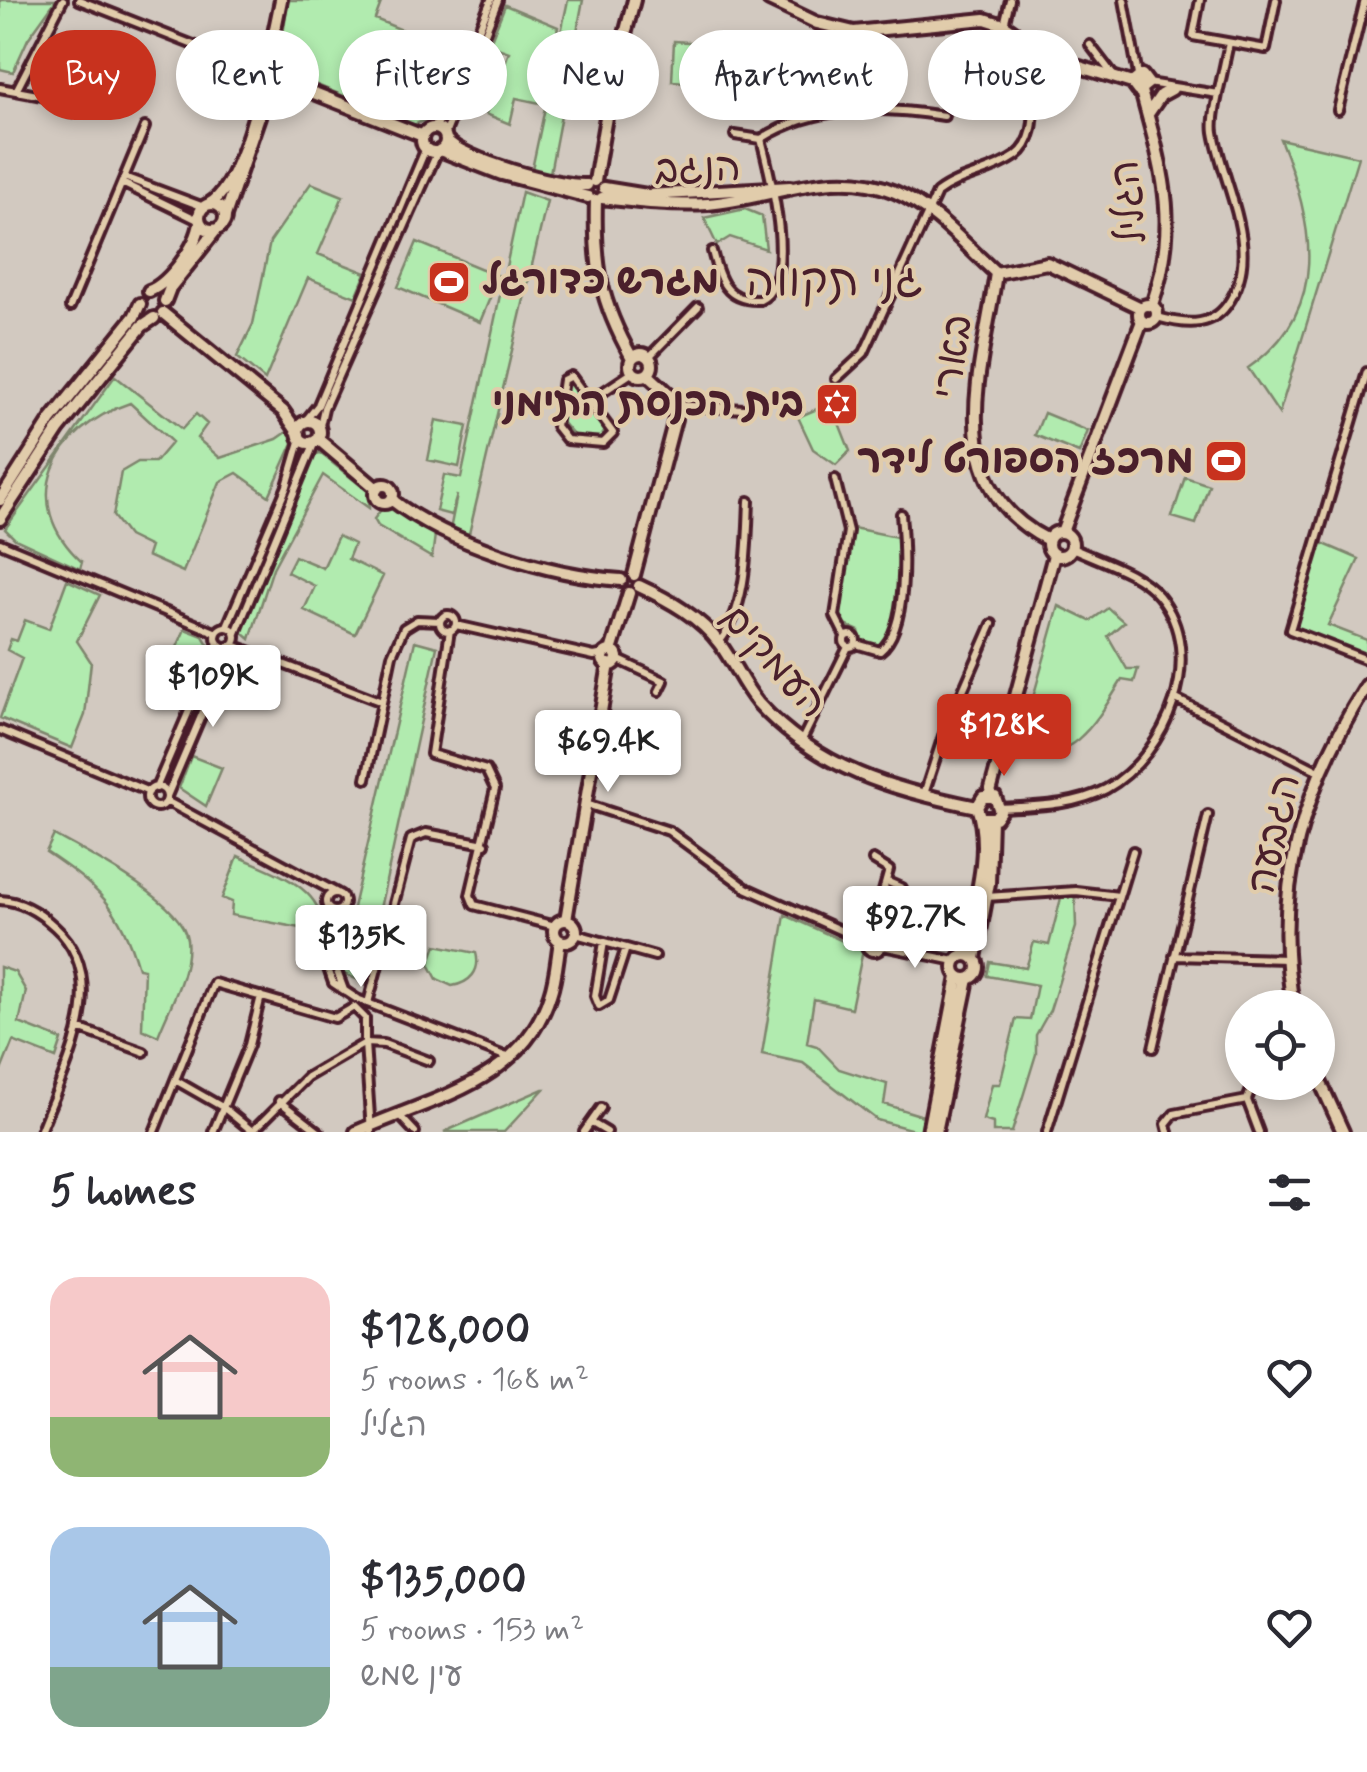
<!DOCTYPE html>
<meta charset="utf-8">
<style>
:root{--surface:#fff;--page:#f7f7f7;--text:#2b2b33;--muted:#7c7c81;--accent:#c8321e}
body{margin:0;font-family:Mynerve,"Playpen Sans Hebrew",sans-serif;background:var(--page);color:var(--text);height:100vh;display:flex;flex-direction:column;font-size:38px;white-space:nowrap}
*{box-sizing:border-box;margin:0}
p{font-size:32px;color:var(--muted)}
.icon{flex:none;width:55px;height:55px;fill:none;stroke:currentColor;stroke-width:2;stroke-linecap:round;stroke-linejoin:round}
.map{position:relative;height:1132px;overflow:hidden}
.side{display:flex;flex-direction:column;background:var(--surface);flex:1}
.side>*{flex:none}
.top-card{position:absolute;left:30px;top:30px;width:1308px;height:90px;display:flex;gap:20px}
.buttons{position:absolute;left:1225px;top:990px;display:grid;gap:20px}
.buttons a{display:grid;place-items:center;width:110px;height:110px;border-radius:50%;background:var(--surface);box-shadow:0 5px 15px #0003;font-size:50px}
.price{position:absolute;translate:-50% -85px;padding:0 22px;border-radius:10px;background:#fff;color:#222;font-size:32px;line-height:65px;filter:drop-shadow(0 2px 5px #0008)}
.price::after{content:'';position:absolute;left:50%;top:60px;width:30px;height:22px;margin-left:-15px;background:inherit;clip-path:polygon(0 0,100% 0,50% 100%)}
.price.current{background:var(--accent);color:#fff}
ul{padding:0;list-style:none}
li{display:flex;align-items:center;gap:30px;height:250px;padding:0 50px}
li span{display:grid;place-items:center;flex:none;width:280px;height:200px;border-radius:30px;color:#555}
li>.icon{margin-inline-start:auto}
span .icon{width:120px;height:120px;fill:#fffc;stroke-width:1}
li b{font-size:42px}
h2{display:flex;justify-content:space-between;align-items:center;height:120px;padding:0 50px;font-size:42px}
.chip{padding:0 35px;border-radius:45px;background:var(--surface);box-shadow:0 5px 15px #0003;font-size:35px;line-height:90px}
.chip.current{background:var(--accent);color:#fff}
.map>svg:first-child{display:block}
.green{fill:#b1ebaf;stroke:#7e856d;stroke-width:2.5}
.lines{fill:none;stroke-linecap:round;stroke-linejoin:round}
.street-casing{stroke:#4a1f2b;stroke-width:14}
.secondary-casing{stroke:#4a1f2b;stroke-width:18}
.street{stroke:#e1ccab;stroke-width:6}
.secondary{stroke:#e1ccab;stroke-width:10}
.labels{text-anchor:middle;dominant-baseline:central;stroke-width:8;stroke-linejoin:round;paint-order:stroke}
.street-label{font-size:40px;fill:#4a1f2b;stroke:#e1ccab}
.poi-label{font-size:40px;font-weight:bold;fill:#4a1f2b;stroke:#e1ccab;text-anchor:end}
.quarter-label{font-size:45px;fill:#4a1f2b;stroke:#e1ccab}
</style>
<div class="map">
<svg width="1367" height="1132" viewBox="0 0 1367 1132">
<rect width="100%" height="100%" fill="#d2c9c0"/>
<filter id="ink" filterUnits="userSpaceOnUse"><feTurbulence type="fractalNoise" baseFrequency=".01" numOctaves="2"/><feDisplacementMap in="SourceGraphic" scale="20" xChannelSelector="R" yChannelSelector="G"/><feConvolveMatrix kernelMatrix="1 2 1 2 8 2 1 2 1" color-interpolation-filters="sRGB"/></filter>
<g filter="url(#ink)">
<path class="green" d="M0,0h56l-28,39 -15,33 -13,-3z
M288,0h94l-7,19 86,35 -27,62 -20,9 -136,-56z
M568,0h15l-33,173 -18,-4z
M505,5l53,22 -18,76 -24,-5 -6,26 -24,-10 23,-62 -20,-7z
M674,41l29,2 -3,40 -28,-2z
M1280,139l78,18 -79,257 -31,-46c84,-58 66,-146 32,-229z
M311,183l32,13 -25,58 48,19 -10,24 -48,-19 -43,102 -28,-23 16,-33 17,-82z
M522,192l25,9 -79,337 -18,-8 7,-35 -6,20 -15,-4 8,-36 17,3z
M745,209l17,7 4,33 -36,-12 -13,8 -13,-27z
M417,242l82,34 -19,46 -82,-35z
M115,376l67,53 14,-15 11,10 -10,14 23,20 57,-19 13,-9 3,13 -24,53 -32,-23 -17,9 -37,90 -36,-16 3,-9 -22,-11 -15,-20 8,-44 17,-10h17l17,-20 -42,-39c-75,25 -115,98 -48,159l-2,7 -65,-30 -10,-10z
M568,382l37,49 -6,8 -25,-3 -13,-15z
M817,409l22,14 11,28 -14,14 -23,-16 -15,-32z
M1044,413l44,18 -9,22 -44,-18z
M436,420l31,6 -8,41 -31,-7z
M320,453l49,39v16l-46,-33 -50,93 -23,71 -12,-10 75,-174z
M1185,477l24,8 -13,39 -24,-7z
M383,507h8l44,28 -3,23 -54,-32 -4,-7z
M853,528l44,9c3,26 5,99 -21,110l-14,-5 -3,-11 -16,-7 -4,-10z
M338,536l16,8 -6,15 35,17 -28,58 -51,-24 11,-24 -28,-14 8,-16 28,12z
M1317,541l42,18 -31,66 39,15v20l-77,-30z
M67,580l33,15 -23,46 14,21 -6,53 -13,33 -72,-30 22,-60 -15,-8 4,-11 6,2 8,-21 24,9z
M1059,606l31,15 18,-13 16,14 -16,14 19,33h11l-4,13 -12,-2c-26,42 -49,85 -105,74z
M185,629l18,7 6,10 -21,51 -28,-11z
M415,641l22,6 -73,335 -26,-10z
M191,756l31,12 -16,38 -27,-18z
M54,835c33,18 128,66 133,104 4,32 -18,68 -29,97l-16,-7 2,-60 -6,-1c-18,-62 -40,-81 -92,-116z
M238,856c34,16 88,31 84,76l-91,-17 1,-13 -10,-4z
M1075,896l1,31 -26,83 -14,25v19l-24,78h-19v-9l-10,-3 9,-36h8l16,-65 14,1 7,-35 -50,-9 3,-14 36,6 8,-26 15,3 12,-47z
M785,915l78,35 -12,58 -37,-9 -7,44 10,3 22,23 48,15 -3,20 39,12 -2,16 -44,-12 -74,-57 -41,-9z
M436,945l40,8c5,18 -6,30 -24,33l-15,-7 -8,-15z
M0,967l15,5 11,19 -7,32 43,17 -6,18 -43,-17 -13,32z
M544,1089l-40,43h-60l99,-43z"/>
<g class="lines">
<g class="street-casing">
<path id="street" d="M79,0l183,72
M1124,0l14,75
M1200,0l-7,36 73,13 10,-49
M1004,25l6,-25
M1090,45l23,30
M1148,83l70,11 11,-51
M0,88l48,9 22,16
M16,91l47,-91
M974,101l58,7
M1338,110l27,-110
M433,128l9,-10 49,-118
M445,135l53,-135
M761,139c56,-35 119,-33 183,-23
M124,177l80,30
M122,183l78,38
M712,251c7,28 14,51 48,49 39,-19 10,-125 1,-161l-26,-4
M70,307l75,-180
M1157,317c25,7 53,12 70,-12 38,-53 -4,-118 -13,-173 -2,-12 2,-26 4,-38
M649,357l49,-50
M1367,372l-77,258 77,30
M571,376l42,57 -10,10 -36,-3 -11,-14 7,-46z
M836,379l28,-26 73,-160c24,-18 55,-20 79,-37 30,-22 10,-72 24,-104
M591,400l42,-28
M674,405l70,4
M306,420l12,-15 108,-257
M319,430l5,-22 114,-257
M835,479l13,52 -13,85 10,20
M0,543l217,90
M440 623a8 8 0 1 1 16 0a8 8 0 1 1-16 0Z
M456,625l138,31 10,-2
M227,626l60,-140 14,-48
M216 637a10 10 0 1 1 20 0a10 10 0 1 1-20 0Z
M450,630l-19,124 55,16 9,19 -25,106 4,10 81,21
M236,633l78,-189
M844 641a6 6 0 1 1 12 0a6 6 0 1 1-12 0Z
M719,642c29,-33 28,-99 30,-141
M856,644l24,7c29,-22 24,-104 21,-137
M233,645l149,57
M617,659l47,22 -5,10
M1176,699l143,72
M0,730l149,62
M801,742l47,-95
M366,779l26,-124 12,-27 13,-8 23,1
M147 797a10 10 0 1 1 20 0a10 10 0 1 1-20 0Z
M156,788l62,-145
M924,794l19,-58 49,-112
M167,796l64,-150
M166,801l171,92
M586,804l83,27 77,57 118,53
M1001,808c34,-2 73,-2 105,-19 61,-34 102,-134 53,-193 -20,-24 -59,-35 -87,-48
M326 902a9 9 0 1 1 18 0a9 9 0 1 1-18 0Z
M986,897l90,-6 43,5
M0,900c21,1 40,13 55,27 60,54 8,144 -15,205
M342,907l-16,56 7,20 24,16 150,58
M883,921l14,-14 5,-19 -16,-7
M865 943a9 9 0 1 1 18 0a9 9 0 1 1-18 0Z
M576,934l79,22
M871,934l18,-64 -16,-10
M604,942l-9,54 4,10 10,-6 17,-52
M883,946l72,15
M331,955l13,35
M1174,956l113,3
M368,1003l43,-164 15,-6 59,11
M78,1028l66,24
M1153,1048l55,-233
M175,1080l49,28 28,23
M1254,1082l-7,18 12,32
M279,1101l40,31
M400,1116l15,16
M592,1123l15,9
M154,1132l60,-149 121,35 19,-11 11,11v25l19,1 45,17
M213,1132l36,-87 12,-49
M252,1132l55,-55 58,-34 6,89
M584,1132l17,-24
M1047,1132l86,-281
M1168,1132l-2,-8 8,-10 73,-14"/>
</g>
<g class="secondary-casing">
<path id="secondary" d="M769,0l48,23 37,9 131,-13 19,6 50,34 78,24 6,8 10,-8 -6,-8 -10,8
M262 74a8 8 0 1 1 16 0a8 8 0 1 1-16 0Z
M267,67l14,-67
M276,78l147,58
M1141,91c22,81 39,132 11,214
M1148,114l13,-19 11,-6
M422 140a12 12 0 1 1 24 0a12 12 0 1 1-24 0Z
M446,139c14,20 115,48 141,46
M440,150l62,24 86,23
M595,181l16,-93 23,-88
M604,188l43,7 143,-8
M602,198c35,4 71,8 106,6 64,-5 125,-39 187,-12 40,17 69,52 101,81
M596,200c-2,66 4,101 36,158
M199 217a13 13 0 1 1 26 0a13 13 0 1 1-26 0Z
M209,204c28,-15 48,-95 55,-125
M225,216l46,-135
M996,273c-13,95 -58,211 52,267
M996,273l51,-10 94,45
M149,291c21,-8 48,-46 51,-68
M165,301l5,-13 46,-58
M1139 314a9 9 0 1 1 18 0a9 9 0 1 1-18 0Z
M163,313l120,98 16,23
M630 365a11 11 0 1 1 22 0a11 11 0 1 1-22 0Z
M298 432a11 11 0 1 1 22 0a11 11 0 1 1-22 0Z
M318,439l59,50
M375 494a9 9 0 1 1 18 0a9 9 0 1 1-18 0Z
M0,500l51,-80 83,-103 6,-13
M392,500c57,44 157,75 229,80
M0,519l59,-90 83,-103 12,-8
M1048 544a12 12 0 1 1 24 0a12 12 0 1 1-24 0Z
M1062,532l80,-211
M634,575l41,-156 -7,-26 -21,-19
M639,586c30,14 61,31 81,58 14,19 23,41 38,59 60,66 135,87 219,104
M611,651l18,-58
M603 658a7 7 0 1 1 14 0a7 7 0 1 1-14 0Z
M989,796l65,-241
M554 931a11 11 0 1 1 22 0a11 11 0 1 1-22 0Z
M566,920l43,-256
M964,954c9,-45 29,-103 13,-147l6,-10h12l5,14 -5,7h-12
M954 967a12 12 0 1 1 24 0a12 12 0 1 1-24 0Z
M975,958l14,-75 2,-64
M1294,1008c-24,-119 11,-224 73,-323
M1318,1077l25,55
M356,1132c74,-34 166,-48 194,-137 6,-17 7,-36 10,-54
M928,1132l30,-155
M936,1132l32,-153"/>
</g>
<use href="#street" class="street"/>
<use href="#secondary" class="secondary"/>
</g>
</g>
<defs>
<g id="stadium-square" transform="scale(2.25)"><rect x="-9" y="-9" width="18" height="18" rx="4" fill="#c8321e" stroke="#e1ccab"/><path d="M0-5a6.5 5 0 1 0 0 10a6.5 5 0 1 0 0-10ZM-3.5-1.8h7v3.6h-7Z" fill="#fff"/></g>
<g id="synagogue-square" transform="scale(2.25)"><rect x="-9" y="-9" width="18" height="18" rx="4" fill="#c8321e" stroke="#e1ccab"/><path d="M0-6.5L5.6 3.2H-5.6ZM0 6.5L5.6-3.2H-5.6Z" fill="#fff"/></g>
</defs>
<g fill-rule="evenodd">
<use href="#stadium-square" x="449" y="282"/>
<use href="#synagogue-square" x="837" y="404"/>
<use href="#stadium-square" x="1226" y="461"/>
</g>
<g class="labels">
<g class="street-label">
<text transform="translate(698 170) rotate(-2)">הנגב</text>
<text transform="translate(1130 202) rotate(-96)">הגליל</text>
<text transform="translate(954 357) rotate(-82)">בארי</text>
<text transform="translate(773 662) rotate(48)">העמקים</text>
<text transform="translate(1275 834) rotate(-77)">הגבעה</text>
</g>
<g class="poi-label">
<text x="482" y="282" text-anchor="start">מגרש כדורגל</text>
<text x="804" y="404">בית הכנסת התימני</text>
<text x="1194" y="461">מרכז הספורט לידר</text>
</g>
<g class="quarter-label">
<text x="834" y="282">גני תקווה</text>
</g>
</g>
</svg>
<div class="buttons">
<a><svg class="icon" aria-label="locate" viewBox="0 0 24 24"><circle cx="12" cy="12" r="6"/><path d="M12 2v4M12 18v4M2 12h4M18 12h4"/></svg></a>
</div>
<b class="price" style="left:213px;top:730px">$109K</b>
<b class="price current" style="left:1004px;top:779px">$128K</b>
<b class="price" style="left:608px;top:795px">$69.4K</b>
<b class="price" style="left:915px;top:971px">$92.7K</b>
<b class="price" style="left:361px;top:990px">$135K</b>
<div class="top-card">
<a class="chip current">Buy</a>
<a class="chip">Rent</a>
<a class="chip">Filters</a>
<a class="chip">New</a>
<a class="chip">Apartment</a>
<a class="chip">House</a>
</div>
</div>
<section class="side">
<h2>5 homes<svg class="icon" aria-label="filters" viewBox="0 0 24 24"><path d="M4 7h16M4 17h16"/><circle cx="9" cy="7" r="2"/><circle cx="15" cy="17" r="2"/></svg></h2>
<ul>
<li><span style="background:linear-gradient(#f6c9c9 70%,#8fb573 0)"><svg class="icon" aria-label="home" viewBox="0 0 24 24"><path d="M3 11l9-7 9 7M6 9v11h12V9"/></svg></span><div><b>$128,000</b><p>5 rooms · 168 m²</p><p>הגליל</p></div><svg class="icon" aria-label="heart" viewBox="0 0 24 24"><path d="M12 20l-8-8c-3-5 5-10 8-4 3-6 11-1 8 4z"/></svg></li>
<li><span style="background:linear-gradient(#a9c7e8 70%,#7fa58c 0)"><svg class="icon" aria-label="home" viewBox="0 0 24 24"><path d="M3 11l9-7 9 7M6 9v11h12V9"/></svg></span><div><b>$135,000</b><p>5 rooms · 153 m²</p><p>עין שמש</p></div><svg class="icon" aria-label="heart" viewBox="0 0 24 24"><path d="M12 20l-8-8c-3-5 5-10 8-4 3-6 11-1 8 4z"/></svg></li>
</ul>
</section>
